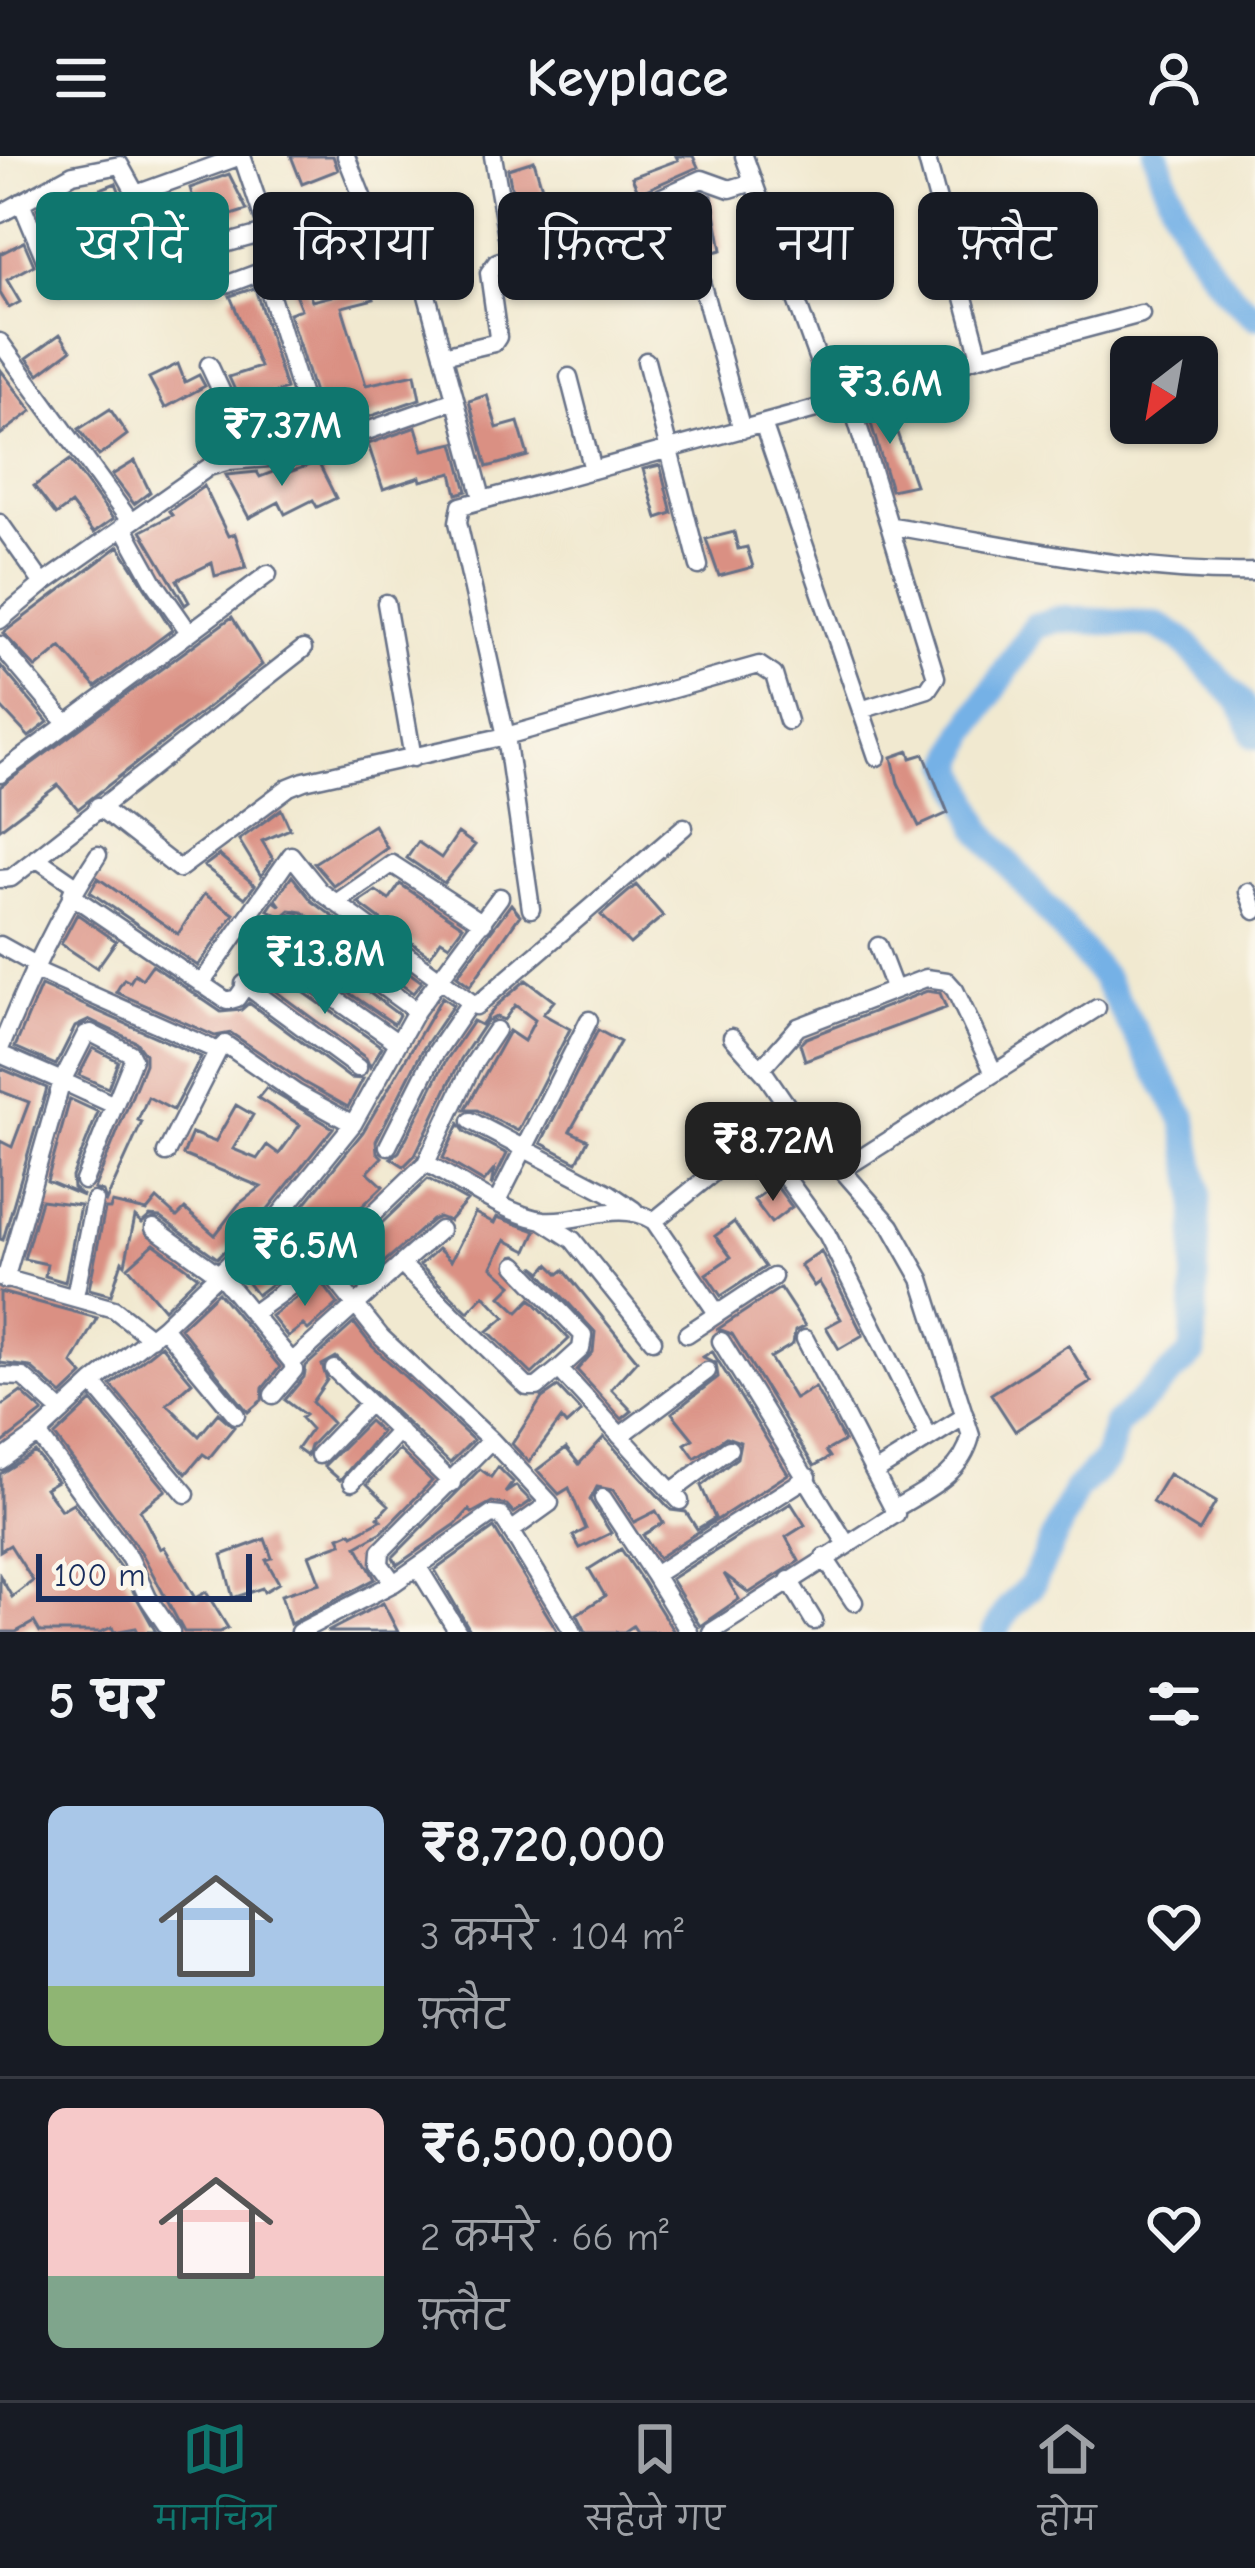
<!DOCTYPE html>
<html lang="hi">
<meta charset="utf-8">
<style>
:root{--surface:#171b24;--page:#242831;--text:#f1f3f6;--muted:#9ea1a6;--line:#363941;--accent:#0f766e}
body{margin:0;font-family:"Comic Neue","Playpen Sans Deva",sans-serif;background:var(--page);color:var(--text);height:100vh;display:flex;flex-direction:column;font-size:45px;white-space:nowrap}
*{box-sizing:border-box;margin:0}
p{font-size:39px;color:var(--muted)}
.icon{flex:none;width:66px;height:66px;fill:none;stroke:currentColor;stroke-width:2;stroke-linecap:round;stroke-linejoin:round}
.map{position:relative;height:1476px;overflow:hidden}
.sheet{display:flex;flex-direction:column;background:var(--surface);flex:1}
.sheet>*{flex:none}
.hud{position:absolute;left:36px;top:36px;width:1185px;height:108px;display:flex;gap:24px}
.needle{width:78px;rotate:211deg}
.tools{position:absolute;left:1110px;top:180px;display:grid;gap:24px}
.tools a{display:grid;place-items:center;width:108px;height:108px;border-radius:18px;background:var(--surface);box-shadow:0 3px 9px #0004;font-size:60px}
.scale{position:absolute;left:36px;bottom:30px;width:216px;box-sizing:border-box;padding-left:12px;border:6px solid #1b2f5e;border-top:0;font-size:33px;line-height:42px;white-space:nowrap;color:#1b2f5e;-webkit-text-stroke:9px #fbf7ec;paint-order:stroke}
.price{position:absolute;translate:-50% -102px;padding:0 27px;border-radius:24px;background:var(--accent);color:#fff;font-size:39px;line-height:78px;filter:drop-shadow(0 3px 6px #0008)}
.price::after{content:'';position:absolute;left:50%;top:72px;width:36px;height:27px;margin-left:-18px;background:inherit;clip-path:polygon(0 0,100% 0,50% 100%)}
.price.current{background:#222;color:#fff}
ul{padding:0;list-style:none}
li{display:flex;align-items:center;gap:36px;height:300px;padding:0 48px}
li+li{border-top:3px solid var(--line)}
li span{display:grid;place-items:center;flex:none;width:336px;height:240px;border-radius:18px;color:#555}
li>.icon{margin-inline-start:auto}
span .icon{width:144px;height:144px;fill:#fffc;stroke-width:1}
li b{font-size:51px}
h2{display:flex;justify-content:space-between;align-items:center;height:144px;padding:0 48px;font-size:51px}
.tag{padding:0 42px;border-radius:18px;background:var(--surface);box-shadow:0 3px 9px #0004;font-size:42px;line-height:108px}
.tag.current{background:var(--accent);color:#fff}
header{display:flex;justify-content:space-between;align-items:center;height:156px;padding:0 48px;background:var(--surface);font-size:54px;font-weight:800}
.menu{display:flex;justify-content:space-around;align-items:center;height:168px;border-top:3px solid var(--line);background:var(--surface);font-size:33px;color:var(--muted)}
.menu a{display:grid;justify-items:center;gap:6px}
.menu .current{color:var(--accent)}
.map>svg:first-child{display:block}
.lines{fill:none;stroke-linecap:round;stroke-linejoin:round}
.river{stroke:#74b1e6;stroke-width:27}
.building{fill:#da9083}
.minor-casing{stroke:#667086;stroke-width:21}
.minor{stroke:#fff;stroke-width:16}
</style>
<header><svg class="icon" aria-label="menu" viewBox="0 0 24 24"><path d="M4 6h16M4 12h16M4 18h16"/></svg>Keyplace<svg class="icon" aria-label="person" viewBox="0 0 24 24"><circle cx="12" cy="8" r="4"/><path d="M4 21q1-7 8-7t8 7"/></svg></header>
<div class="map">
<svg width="1255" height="1476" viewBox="0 0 1255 1476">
<rect width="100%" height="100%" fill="#fbf7ec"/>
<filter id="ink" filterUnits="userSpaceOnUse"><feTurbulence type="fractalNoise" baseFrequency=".00833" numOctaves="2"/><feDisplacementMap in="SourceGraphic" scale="24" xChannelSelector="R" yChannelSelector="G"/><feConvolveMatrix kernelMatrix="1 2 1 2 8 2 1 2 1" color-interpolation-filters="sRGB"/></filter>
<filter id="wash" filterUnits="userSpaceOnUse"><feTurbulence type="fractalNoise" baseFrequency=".004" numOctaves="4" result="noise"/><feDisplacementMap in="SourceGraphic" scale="48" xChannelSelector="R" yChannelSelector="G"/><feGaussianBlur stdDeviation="2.7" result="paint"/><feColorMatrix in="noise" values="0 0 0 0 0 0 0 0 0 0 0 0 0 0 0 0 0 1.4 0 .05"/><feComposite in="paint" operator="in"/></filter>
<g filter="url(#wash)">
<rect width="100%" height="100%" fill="#f1e9d0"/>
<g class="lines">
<path class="river" d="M1157,0c18,60 47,121 98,160
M995,1476l14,-24 23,-23 44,-95 30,-30 10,-35 77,-72 5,-161 -14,-74 -80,-140 -123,-147 -27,-66 12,-33 69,-106 24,-7 97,6 25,14 61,64 13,33"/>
</g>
<g id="blocks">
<path class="building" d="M291,0h42l5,14 -36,14z
M676,0h17l5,11 -59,26 -7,-16 46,-17z
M534,5l15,50 20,-4 4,16 -52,18 -13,-72z
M229,18l18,36 -60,19 -4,-13 14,-5 -7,-23z
M116,27l25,63 -26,11 -22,-65z
M703,37l9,3 10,54 -16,4 -15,-6 -8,11 -18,5 3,7 -19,7 -8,-21 -21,8 -4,-8 -60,18 -5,-17z
M51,46l27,62 -14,6 -27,-62z
M301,55l11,28 -26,10 -8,-28z
M24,86l10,23 -27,15 13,22 -11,6 -9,-15v-39z
M343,95l15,37 12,-3 4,14 -32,8 24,78 49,-11 5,25 -75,26 -6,-20 -19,7 -31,-99 12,-4 -13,-34 12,-4 12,30 32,-8 -13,-34z
M255,132l31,101 -16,6 3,6 -28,11 -16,-35 31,-10 -30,-71z
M60,178l11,16 -32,24 -12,-16z
M178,208l7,18 14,-7 6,11 -40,22 -16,-30z
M0,213l32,42 -32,24z
M487,239l10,33 21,-6 10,34 -41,11 -18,-66z
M886,245l29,84 -24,5 -25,-83z
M110,253l17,26 -28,21 -20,-27z
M416,271l7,23 31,-7 13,48 -10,3 -5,-21 -31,8 -1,-4 -37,12 -15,-45z
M70,304l43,59 -20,14 -22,-29 -15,11 -22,-29z
M135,305l15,31 -16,12 -22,-29z
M318,306l18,36 -19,9 -4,-7 -28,14 -6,-12 -30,16 -23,-43 31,-3 3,5 18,-7 3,5z
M660,309l12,48 -15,5 -14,-49z
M204,330l24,50 7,-2 11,34 -31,8 -3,-13 -35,17 12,22 -4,3 -44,-74 31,-16 -3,-4z
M734,376l4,17 9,-2 6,20 -34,9 -13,-37z
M119,390l53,84 -76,57 -35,-40 -25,21 -33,-35z
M232,461l30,48 -184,144 -20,-24 -58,44v-42z
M0,509l48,57 -19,15 -29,-31z
M909,595l2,7 13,-4 24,59 -29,13 -21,-43 -6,-26z
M281,653l9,20 -28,12 11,18 -12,17 -22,-36z
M374,669l13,23 -53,38 -20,-23z
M458,677l17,12 -31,38 -37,-25 11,-16 23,16z
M219,699l36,30 -10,13 -41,-32z
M292,720l20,25 110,81 -9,11 -111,-81 -12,-2 -8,7 -14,-7 6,-9 7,5 -5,-7z
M98,722l80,56 26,-40 30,20 -36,52 -108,-74z
M400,728l63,42 -14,19 -8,-5 -11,16 -72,-53 18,-12 13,9z
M636,729l27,31 -33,28 -29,-29z
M511,748l9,11 -50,71 -13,-10z
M77,758l39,27 -19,27 -36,-24z
M283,772l116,87 -5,9 -120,-83z
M152,809l69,47 20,-2 8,-7 101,75 13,1 -15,28 -45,-25 -72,-49 -16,3 -99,-44 8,-13 6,3 5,-8 7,5z
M272,814l110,77 -12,20 -4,-9 -103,-76z
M526,824l28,21 -11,13 27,15 -52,102 -41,-21h-12l44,-79 15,10 11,-21 -20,-15 -11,15 -8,-3 -10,5 -25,37 -46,96 -11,11 -13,-8 8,-6 46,-90 28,-41 8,4 16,-20z
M41,830l160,71 -28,53 -25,-13 -10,23 4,2 -36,79 -3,-9 -9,-3 51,-125v-10l-9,-12 -46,-22 -15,7 -19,38 -41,-18z
M927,835l13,2 6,15 -141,52 -5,-16 6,-6z
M442,841l11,8 -30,44 -47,92 1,11 5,5 -14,15 15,14 -61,59 -28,-28 69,-85z
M598,874l22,12 -50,89 18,9 -11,22 -36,-19z
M93,892l25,13 -10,27 -29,-13z
M0,912l47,20 -44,152 -3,-1v-98l12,6 17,-45 -29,-11z
M266,932l67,40 -65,81 -51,49 -57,-41 -10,-1 -8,7 -7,-6 -10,47 -3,-3 -11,34 -22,-6 16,-80h5l2,-6 35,8 10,-12 20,18 8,-8 30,26 24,-31 22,-17 -78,-32 9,-22 23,9 21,-37 17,10 -20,34 24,10 10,-14 12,9 21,-29 -42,-27z
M70,943l28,13 -26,65 1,11 10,8 -36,-15z
M459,968l6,8 42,22 -16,32 3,-16 -10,12 -41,-24z
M428,1023l39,22 -18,20 -10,-4 -7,3 -75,66 -18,-22z
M775,1028l17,23 -21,16 -17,-23z
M41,1044l39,5 -15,77 -20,-6 2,-12 -23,-5z
M475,1057l19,10 3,-6 39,14 -9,20 -22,-11 -13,27 20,18 -11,11 17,16 13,-13 38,40 -37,35 -44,-43 17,-14 -21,-22 -16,17 -48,-47 18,-16 13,12z
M734,1066l31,45 -44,29 -15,-22 25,-17 -16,-21z
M277,1080l25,25 -45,34 -18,-23z
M154,1088l44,32 -34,33 -36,-42z
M821,1095l42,84 -24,14 -13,-22 15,-8 -22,-37 -5,4 -14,-21z
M549,1108l10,10 5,-4 73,90 -26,29 21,22 -10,8 -45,-49 16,-18 2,-20 -61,-66 8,6z
M320,1124l18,24 -30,26 -5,-5 -15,12 -17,-21z
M780,1132l25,38 -10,5 -2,13 -23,14 25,41 20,-12 29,54 -18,10 4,6 -16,9 -82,-132 -14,-5z
M0,1136l97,26 -25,45 11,12 -21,20 -32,-28 -30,-4z
M218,1136l62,75 -17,21 -1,12 -14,12 -68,-84z
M354,1167l18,23 101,94 -23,23 -114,-106 -14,8 5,15 -15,22 20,21 -22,23 -3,10 -10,-7 14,-20 -10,-11 4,-3 -20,-15 19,-23 2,-11z
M161,1189l31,37 -25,22 32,32 19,-23 16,14 -25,31 -6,-4 -17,20 -75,-89z
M1068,1189l23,37 -76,49 -24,-37z
M712,1195l76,123 -130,84 -15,-23 20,-12 -7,-12 -22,11 -21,-32 -16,-3 -7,13 21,33 -31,15 -7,-12 13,-7 -17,-41 -10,6 -22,-24 29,-22 13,16 25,-27 67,73 15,2 11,17 18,-11 -14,-32 36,-28 3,-16 -14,-5 -31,21 -10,-14 8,-5 -21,-26 46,-36 -2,-14 -13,-6z
M558,1231l23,25 -15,13 -5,-6 -32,43 -17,-18 30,-46z
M21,1236l22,20 -43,33v-38z
M92,1245l74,89 -26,20 20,39 4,-2 31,51 11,-6 22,36 -8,4h-36l-43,-80 -86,-116z
M369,1265l12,11 -41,48 -16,-14z
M399,1294l33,31 -50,51 -25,14 18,33 -85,45 -9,-29 39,-12 -11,-28 33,-12 -3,-6 12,-5 2,3 28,-15 -3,-3 11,-12 -22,-21z
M35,1296l22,29 -12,7 16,22 12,-7 46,63 37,66h-18l-2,-4 -22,4 -2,-5 -11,5h-61l-6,-10 -18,10h-16v-56l12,21 21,-16 -23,-36 -10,6v-77z
M498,1311l15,15 -8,11 11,-7 15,15 -17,12 -7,-8 -15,-3 -20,11 -3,-3 -13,14 -59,41 -4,-8 87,-88 11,8z
M1169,1318l47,28 -17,29 -47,-29z
M791,1347l14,22 -19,12 13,24 -50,32 -25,-19 15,25 -39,27 -29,-47z
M494,1372l6,10 58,94h-87l-36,-62z
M265,1383l7,19 -6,2 13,23 -15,9 -2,-4 -29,10 -11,-43z
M621,1393l22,33 31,50h-37l-4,-6 -9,6h-38l-9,-18 28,-18 -16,-27z
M383,1447l15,29h-71z"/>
</g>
</g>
<g filter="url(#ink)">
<use href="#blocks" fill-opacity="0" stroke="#667086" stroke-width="3"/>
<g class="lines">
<g class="minor-casing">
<path id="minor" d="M493,0l18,103
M744,0l90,248
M926,0l54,201
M136,38l105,-38
M21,46l37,88
M0,58l73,-40 47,-9 16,29 24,68 108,-30 -26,-76
M324,81l45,-23 -23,-58
M412,84l70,258
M695,104l47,170
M263,115l55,177
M228,128l99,-37
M0,186l130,179
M443,199l51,-12 4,-6 -9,-64 8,-11 76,-25 129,-58 28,10 23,-7
M646,205l53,205
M209,209l44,94
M569,221l24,93
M850,243l86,278 -8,12 -67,21
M763,268l114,333
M0,367l43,61 -43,36
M123,370l31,56 35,50
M892,370c121,19 241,49 363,46
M43,428l166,-117 20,-6 67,-5 159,-56
M386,447l27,155
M0,489l65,77
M788,565l-14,-46 -15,-10 -253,71 -48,-214 3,-16 373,-102 146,-47 161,-43
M0,618l268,-200
M98,650l81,63 110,-82 15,-6 202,-45 25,173
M36,702l39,27 -4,10 156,106 10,-3 32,-46 128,90
M0,723l11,-1 292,-229
M1248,736l7,19
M336,747l56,-39 91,59
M294,766l122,89
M0,789l36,20
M878,790l16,42
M33,813l185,82
M201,828l90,-129 29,36 156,115 208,-179
M244,828l114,84
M732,881l34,38 24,35
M0,893c28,-68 57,-133 98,-194
M0,898l62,27 -57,199
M761,913l37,-42 128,-49 21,3 8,9 39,83
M471,965l138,72 25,17
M756,981l71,97 102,204
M388,990l46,-91 35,-51
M166,997l52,-102 7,-7 71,49 57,31
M426,1007l46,-97 24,-36
M842,1014l49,56 30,53 50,157c-10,39 -42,52 -75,72
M84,1025l49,-122 -3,-6 -39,-20 -5,1 -24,47 52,24
M497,1046l92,-182
M277,1062l45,45 59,74 110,103 59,63 -39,28 -10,-15 -10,-1 -97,68 -95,49
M542,1064l31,20 80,100
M654,1065l136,-111 52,60 255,-162
M154,1072l67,48 71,86 109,-98 126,123h10l22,-18 121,132
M401,1108l39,-34
M516,1109l67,70 -2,14 -22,20
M0,1121l114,32 37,29
M75,1140l19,-95
M252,1158l70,-51 104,-100c32,17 83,53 118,57 39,3 73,-21 110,1l63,92
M163,1171l73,88
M687,1178l86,-57
M721,1185l125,202
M334,1213l118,114
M0,1220l23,1 39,35
M93,1227l93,111
M273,1239l21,-25 -2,-8
M38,1278l92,125 18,39 23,34
M620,1280l87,-65
M319,1299l50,-52
M0,1305l38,-27 55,-51 70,-56 114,-109 76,-94 63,-113 84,-114
M875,1316l90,-56
M352,1326l47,-51
M671,1336l58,-43
M603,1342l51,77
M511,1375l62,101
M824,1401l30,45
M418,1411l40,65
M789,1424l25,41
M394,1427l-14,-19 1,-13 110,-111
M689,1476l-35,-57 154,-98
M711,1476l185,-118 -91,-175"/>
</g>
<use href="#minor" class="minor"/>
</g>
</g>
</svg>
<div class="tools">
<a><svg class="needle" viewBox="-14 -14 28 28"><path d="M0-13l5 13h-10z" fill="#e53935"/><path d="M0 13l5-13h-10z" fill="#9ea1a6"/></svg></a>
</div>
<div class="scale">100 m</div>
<b class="price" style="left:890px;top:291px">₹3.6M</b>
<b class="price" style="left:282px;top:333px">₹7.37M</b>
<b class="price" style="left:325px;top:861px">₹13.8M</b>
<b class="price current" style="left:773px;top:1048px">₹8.72M</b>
<b class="price" style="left:305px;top:1153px">₹6.5M</b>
<div class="hud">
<a class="tag current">खरीदें</a>
<a class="tag">किराया</a>
<a class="tag">फ़िल्टर</a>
<a class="tag">नया</a>
<a class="tag">फ़्लैट</a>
</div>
</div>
<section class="sheet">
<h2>5 घर<svg class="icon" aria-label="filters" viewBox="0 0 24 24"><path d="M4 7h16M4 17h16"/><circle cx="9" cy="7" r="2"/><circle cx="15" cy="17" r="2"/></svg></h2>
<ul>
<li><span style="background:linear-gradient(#a9c7e8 75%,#8fb573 0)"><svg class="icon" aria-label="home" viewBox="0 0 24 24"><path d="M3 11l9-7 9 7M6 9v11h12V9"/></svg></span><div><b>₹8,720,000</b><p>3 कमरे · 104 m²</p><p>फ़्लैट</p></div><svg class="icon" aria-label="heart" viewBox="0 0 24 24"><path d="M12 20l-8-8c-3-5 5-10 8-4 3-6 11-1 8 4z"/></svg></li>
<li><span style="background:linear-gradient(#f6c9c9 70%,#7fa58c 0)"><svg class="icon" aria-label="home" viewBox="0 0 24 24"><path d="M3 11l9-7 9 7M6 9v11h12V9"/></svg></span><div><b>₹6,500,000</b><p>2 कमरे · 66 m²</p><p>फ़्लैट</p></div><svg class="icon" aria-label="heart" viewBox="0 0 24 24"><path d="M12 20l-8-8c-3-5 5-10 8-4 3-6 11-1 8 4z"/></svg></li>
</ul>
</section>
<nav class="menu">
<a class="current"><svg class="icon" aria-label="map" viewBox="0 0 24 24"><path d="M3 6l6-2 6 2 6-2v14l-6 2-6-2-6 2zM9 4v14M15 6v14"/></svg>मानचित्र</a>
<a><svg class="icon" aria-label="saved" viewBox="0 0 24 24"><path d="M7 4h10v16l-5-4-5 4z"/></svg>सहेजे गए</a>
<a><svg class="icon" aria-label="home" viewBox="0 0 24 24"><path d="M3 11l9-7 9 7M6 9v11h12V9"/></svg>होम</a>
</nav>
